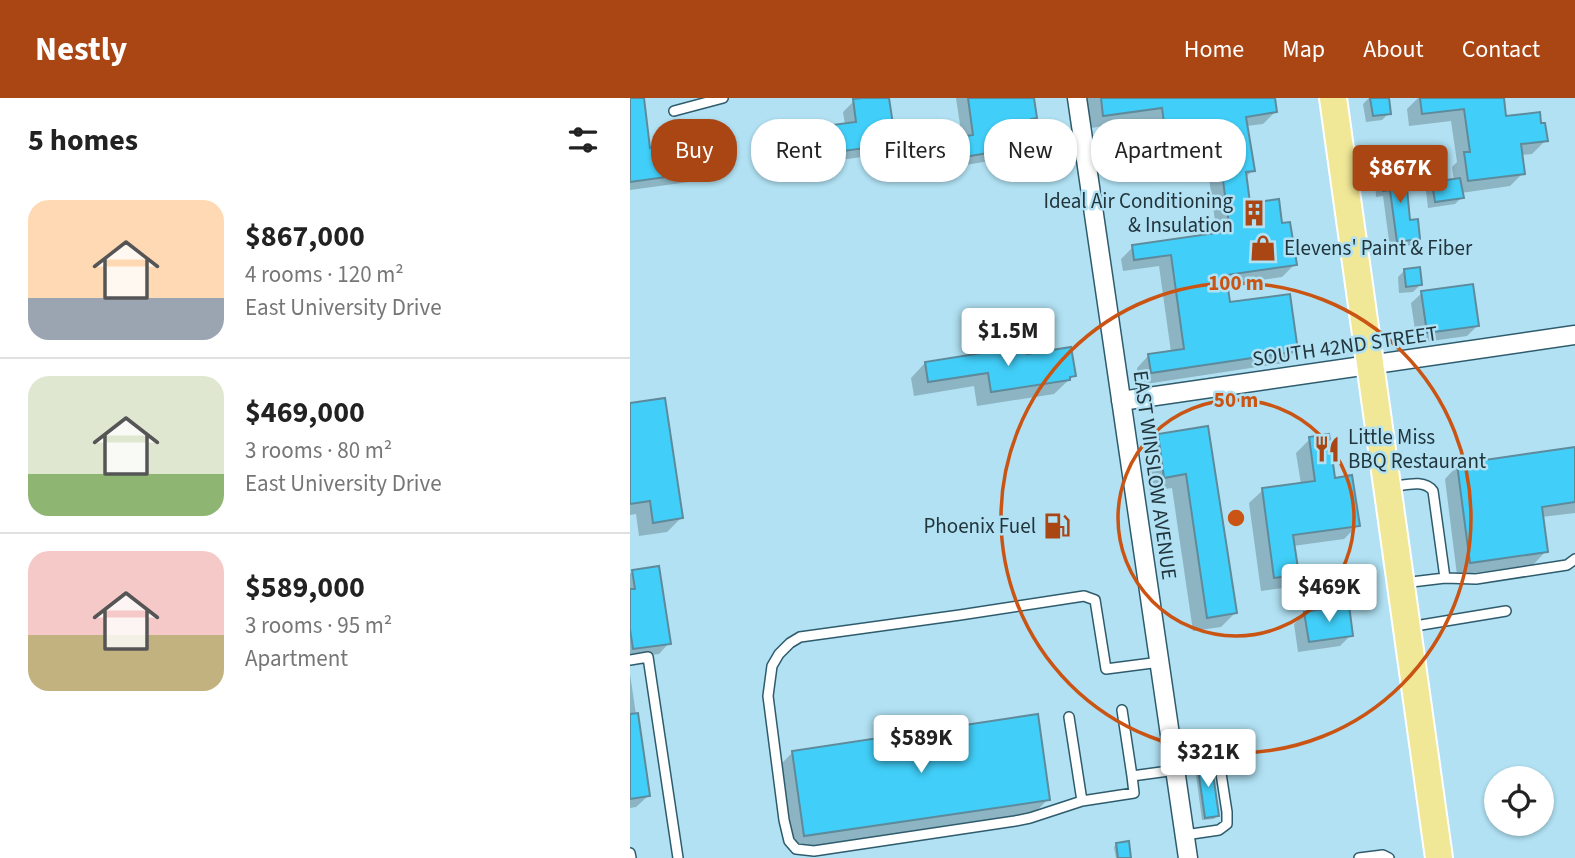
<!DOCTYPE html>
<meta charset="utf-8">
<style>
:root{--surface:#fff;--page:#f6f6f6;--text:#222;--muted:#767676;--line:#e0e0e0;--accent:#aa4614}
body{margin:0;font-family:"Source Sans 3",sans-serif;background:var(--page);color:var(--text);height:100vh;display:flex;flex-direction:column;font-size:26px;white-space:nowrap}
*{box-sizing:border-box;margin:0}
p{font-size:23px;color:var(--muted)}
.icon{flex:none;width:38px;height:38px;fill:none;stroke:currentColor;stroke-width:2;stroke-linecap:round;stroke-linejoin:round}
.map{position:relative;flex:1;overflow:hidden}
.panel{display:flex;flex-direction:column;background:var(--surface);width:630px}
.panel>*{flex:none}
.banner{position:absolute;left:21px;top:21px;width:665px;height:63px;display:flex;gap:14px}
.buttons{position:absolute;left:854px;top:668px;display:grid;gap:14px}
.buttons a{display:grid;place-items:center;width:70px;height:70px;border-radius:50%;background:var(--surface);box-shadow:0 2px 5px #0004;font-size:35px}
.price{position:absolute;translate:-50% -60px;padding:0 16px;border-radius:7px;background:#fff;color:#222;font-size:23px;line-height:46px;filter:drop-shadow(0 2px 4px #0008)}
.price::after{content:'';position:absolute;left:50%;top:42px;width:21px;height:16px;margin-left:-10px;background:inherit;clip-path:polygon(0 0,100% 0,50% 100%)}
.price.on{background:var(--accent);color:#fff}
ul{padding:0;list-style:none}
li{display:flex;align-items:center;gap:21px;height:175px;padding:0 28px}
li+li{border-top:2px solid var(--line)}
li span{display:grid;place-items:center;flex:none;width:196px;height:140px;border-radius:21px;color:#555}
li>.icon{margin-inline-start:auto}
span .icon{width:84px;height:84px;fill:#fffc;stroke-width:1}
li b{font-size:30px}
h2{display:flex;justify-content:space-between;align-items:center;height:84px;padding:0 28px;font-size:30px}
.pill{padding:0 24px;border-radius:28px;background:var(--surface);box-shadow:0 2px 5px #0004;font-size:24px;line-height:63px}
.pill.on{background:var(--accent);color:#fff}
header{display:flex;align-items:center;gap:42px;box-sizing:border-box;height:98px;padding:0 35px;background:var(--accent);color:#fff}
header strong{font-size:33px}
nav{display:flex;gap:38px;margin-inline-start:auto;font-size:24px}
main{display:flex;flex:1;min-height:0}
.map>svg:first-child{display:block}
.shadow{fill:#0003}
.building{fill:#41cff9;stroke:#5e8b9c;stroke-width:2}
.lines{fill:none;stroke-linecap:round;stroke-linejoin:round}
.service-casing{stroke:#2f5c6c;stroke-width:12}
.minor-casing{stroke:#2f5c6c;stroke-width:21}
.primary-casing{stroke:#fff;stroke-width:30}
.service{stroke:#fff;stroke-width:9}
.minor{stroke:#fff;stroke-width:18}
.primary{stroke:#f1e897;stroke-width:26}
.ring{fill:none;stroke:#ca5413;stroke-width:3.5}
.labels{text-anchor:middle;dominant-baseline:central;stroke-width:5;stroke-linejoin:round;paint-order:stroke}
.poi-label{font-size:21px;fill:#22353c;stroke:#b1e1f3;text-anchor:end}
.street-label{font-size:21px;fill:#22353c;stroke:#b1e1f3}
.centre{fill:#ca5413;stroke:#b1e1f3;stroke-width:3.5}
.ring-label{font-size:21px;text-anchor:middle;font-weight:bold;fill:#ca5413;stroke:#b1e1f3;stroke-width:5;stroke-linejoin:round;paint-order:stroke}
</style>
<header>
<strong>Nestly</strong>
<nav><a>Home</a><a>Map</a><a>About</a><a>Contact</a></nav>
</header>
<main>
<section class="panel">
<h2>5 homes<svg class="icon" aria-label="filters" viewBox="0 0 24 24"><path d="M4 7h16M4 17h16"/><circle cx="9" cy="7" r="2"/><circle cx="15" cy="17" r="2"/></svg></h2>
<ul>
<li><span style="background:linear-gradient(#ffd9b3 70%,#9aa5b1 0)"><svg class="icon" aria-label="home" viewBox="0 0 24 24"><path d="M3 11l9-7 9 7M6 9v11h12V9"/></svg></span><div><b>$867,000</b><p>4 rooms · 120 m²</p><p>East University Drive</p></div></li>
<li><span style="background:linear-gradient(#dfe7d0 70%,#8fb573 0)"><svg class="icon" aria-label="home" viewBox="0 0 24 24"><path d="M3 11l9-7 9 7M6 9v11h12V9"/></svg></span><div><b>$469,000</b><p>3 rooms · 80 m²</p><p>East University Drive</p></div></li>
<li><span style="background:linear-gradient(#f6c9c9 60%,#c2b280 0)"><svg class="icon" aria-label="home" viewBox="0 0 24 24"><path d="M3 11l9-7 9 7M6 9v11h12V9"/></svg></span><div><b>$589,000</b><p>3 rooms · 95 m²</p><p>Apartment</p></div></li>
</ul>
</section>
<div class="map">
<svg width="945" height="760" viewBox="0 0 945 760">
<rect width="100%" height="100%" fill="#b1e1f3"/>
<path class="shadow" d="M0,0h12l7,52 51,21 -11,11 -59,8z
M244,0h13l7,45 -11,11 -57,8 -4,-24 11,-11 12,-2 -2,-13 11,-11z
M326,0h76l3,20 -5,5 4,27 -10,11 -34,5v-5l-43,7 -2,-18 10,-11 7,-1z
M457,0h186l2,14 -12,12 -17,2 7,44 -8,8 4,27 32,20 14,39 -13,13 -57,8 3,19 68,46 -12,13 -145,22 -2,-17 12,-13 22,-3 -12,-86 -36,5 -2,-12 12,-12 84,-12 -11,-78 -50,7 -6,-45 -59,9z
M739,0h18l2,15 -7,7 -16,2 -3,-18z
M788,0h84l3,20 41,22 -14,14 -12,1 3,18 -13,13 -49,7 1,4 -7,7 -27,4 -2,-17 7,-7 21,-4 -2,-13 5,-5 -6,-41 -42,5 -2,-17z
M752,74l37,66 -7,7 -22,3 -7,-52 -7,1 -1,-18z
M775,172l15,15 -7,7 -14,1 -1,-16z
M792,195l56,32 -11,11 -50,7 -6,-40z
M396,257l48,20 -20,19 -77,12 -3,-20 -60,10 -3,-18 14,-15z
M0,307l51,113 -14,14 -28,4 -3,-22 -6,1z
M577,330l28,185 -14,14 -28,4 -21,-143 -22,3 -6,-41 14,-15z
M680,341l48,86 -14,14 -51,7 4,28 -14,14 -22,3 -12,-88 14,-13 38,-6 -5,-31z
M945,351v64l-34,4 5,34 -13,14 -76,10 -12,-96 13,-14z
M3,473l36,72 -10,11 -29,4v-84z
M675,515l46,22 -11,11 -42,6 -4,-28z
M0,576l18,122 -12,11 -6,1z
M163,654l255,47 -14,15 -244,35 -12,-82z
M568,666l19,52 -3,3 -12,1 -7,-53z
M487,746l13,14h-14l-2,-11z"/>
<path class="building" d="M0,0h14l6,50 47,-7 5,31 -72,10z
M232,0h27l7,46 -60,8 -4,-27 24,-3 -3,-23z
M338,0h66l3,20 -6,1 5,32 -35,5 -1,-5 -42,7 -3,-20 18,-3z
M471,0h174l2,14 -31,5 9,54 -9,1 4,31 29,-4 3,24 8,-1 7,43 -71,10 4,27 60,-8 8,57 -147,22 -3,-19 36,-5 -13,-94 -37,5 -2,-15 98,-14 -12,-86 -50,7 -6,-44 -59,8z
M740,0h19l2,16 -18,2z
M790,0h84l2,18 34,-4 1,11h4l3,18 -27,3 4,30 -57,7 -4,-29h6l-6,-43 -42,5z
M775,70l5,52 8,-1 2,20 -23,3 -7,-52 -7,1 -3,-17 1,-3z
M830,80l4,20 -29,4 -3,-20z
M790,169l2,18 -16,2 -2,-18z
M843,186l6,42 -52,7 -6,-42z
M396,248l1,8 44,-7 5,29 -6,1v3l-79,12 -3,-19 -60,9 -3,-20z
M35,300l18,120 -30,5 -3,-22 -20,3v-101z
M578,328l29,187 -30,5 -21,-144 -22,4 -6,-44z
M699,336l6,44 17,-3 8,51 -67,9 6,40 -25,3 -12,-90 53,-7 -6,-44z
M945,349v55l-33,5 6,45 -78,11 -13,-99z
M29,468l12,78 -38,5 -3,-20v-40h5l-3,-19z
M719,507l4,31 -44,6 -5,-30z
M8,615l12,83 -20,3v-85z
M408,616l12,86 -246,36 -12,-85z
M581,662l8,56 -14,2 -8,-56z
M499,743l2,17h-13l-2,-15z"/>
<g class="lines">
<g class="service-casing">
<path id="service" d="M44,13l49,-13
M759,389c14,-1 35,-9 44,4l12,87 -42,5
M815,480l31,1 91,-14 8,-6
M779,529l97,-16
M0,562l18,-3 30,201
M492,612l10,66 44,-6
M439,619l13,84 52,-8 -2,-17
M541,641c19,1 34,0 47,15l9,58v12l-8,6 -34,5
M452,703l-52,17 -15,3 -201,30 -18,-2 -7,-8 -5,-21 -16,-124 4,-30 7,-12 11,-11 10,-6 160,-22 124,-19 11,4 11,69 54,-7
M0,755l1,5
M729,760l24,-3 6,3"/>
</g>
<g class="minor-casing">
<path id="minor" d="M447,0l111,760
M491,303l454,-66"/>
</g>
<g class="primary-casing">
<path id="primary" d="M703,0l106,760"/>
</g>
<use href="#service" class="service"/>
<use href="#minor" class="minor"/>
<use href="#primary" class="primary"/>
</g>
<g class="ring">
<circle cx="606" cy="420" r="118"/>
<circle cx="606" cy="420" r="235"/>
</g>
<defs>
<g id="building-bare" transform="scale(2.1)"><path d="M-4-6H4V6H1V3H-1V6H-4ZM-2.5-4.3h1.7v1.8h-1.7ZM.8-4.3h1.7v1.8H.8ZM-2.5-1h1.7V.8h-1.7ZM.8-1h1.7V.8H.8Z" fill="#aa4614" stroke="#b1e1f3" stroke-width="2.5" paint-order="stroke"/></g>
<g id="shop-bare" transform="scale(2.1)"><path d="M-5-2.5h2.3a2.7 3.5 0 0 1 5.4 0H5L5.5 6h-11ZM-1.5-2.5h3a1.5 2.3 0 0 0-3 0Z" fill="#aa4614" stroke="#b1e1f3" stroke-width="2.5" paint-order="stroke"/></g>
<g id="restaurant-bare" transform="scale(2.1)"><path d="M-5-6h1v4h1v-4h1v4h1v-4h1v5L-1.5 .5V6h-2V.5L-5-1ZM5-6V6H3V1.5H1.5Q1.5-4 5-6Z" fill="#aa4614" stroke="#b1e1f3" stroke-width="2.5" paint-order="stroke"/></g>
<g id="fuel-bare" transform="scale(2.1)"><path d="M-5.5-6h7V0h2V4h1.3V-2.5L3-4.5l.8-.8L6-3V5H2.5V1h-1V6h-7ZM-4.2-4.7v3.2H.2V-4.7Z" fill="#aa4614" stroke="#b1e1f3" stroke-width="2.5" paint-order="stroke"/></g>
</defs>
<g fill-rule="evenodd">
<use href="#building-bare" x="624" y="115"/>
<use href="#shop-bare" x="633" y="150"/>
<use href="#restaurant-bare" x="697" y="351"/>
<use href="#fuel-bare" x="427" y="428"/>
</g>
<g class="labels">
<g class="poi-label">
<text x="603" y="103">Ideal Air Conditioning<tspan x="603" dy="24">&amp; Insulation</tspan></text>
<text x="654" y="150" text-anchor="start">Elevens' Paint &amp; Fiber</text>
<text x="718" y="339" text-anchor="start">Little Miss<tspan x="718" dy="24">BBQ Restaurant</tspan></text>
<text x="406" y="428">Phoenix Fuel</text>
</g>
<g class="street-label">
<text transform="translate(715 248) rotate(-8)">SOUTH 42ND STREET</text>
<text transform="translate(525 377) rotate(82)">EAST WINSLOW AVENUE</text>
</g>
</g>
<circle cx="606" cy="420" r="10" class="centre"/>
<g class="ring-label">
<text x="606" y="192">100 m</text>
<text x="606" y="309">50 m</text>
</g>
</svg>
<div class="buttons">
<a><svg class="icon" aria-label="locate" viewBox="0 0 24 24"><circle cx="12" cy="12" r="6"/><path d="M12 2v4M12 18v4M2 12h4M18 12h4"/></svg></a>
</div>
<b class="price on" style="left:770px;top:107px">$867K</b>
<b class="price" style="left:378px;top:270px">$1.5M</b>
<b class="price" style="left:699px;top:526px">$469K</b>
<b class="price" style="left:291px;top:677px">$589K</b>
<b class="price" style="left:578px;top:691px">$321K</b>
<div class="banner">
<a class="pill on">Buy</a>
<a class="pill">Rent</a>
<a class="pill">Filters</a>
<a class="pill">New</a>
<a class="pill">Apartment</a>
</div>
</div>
</main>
